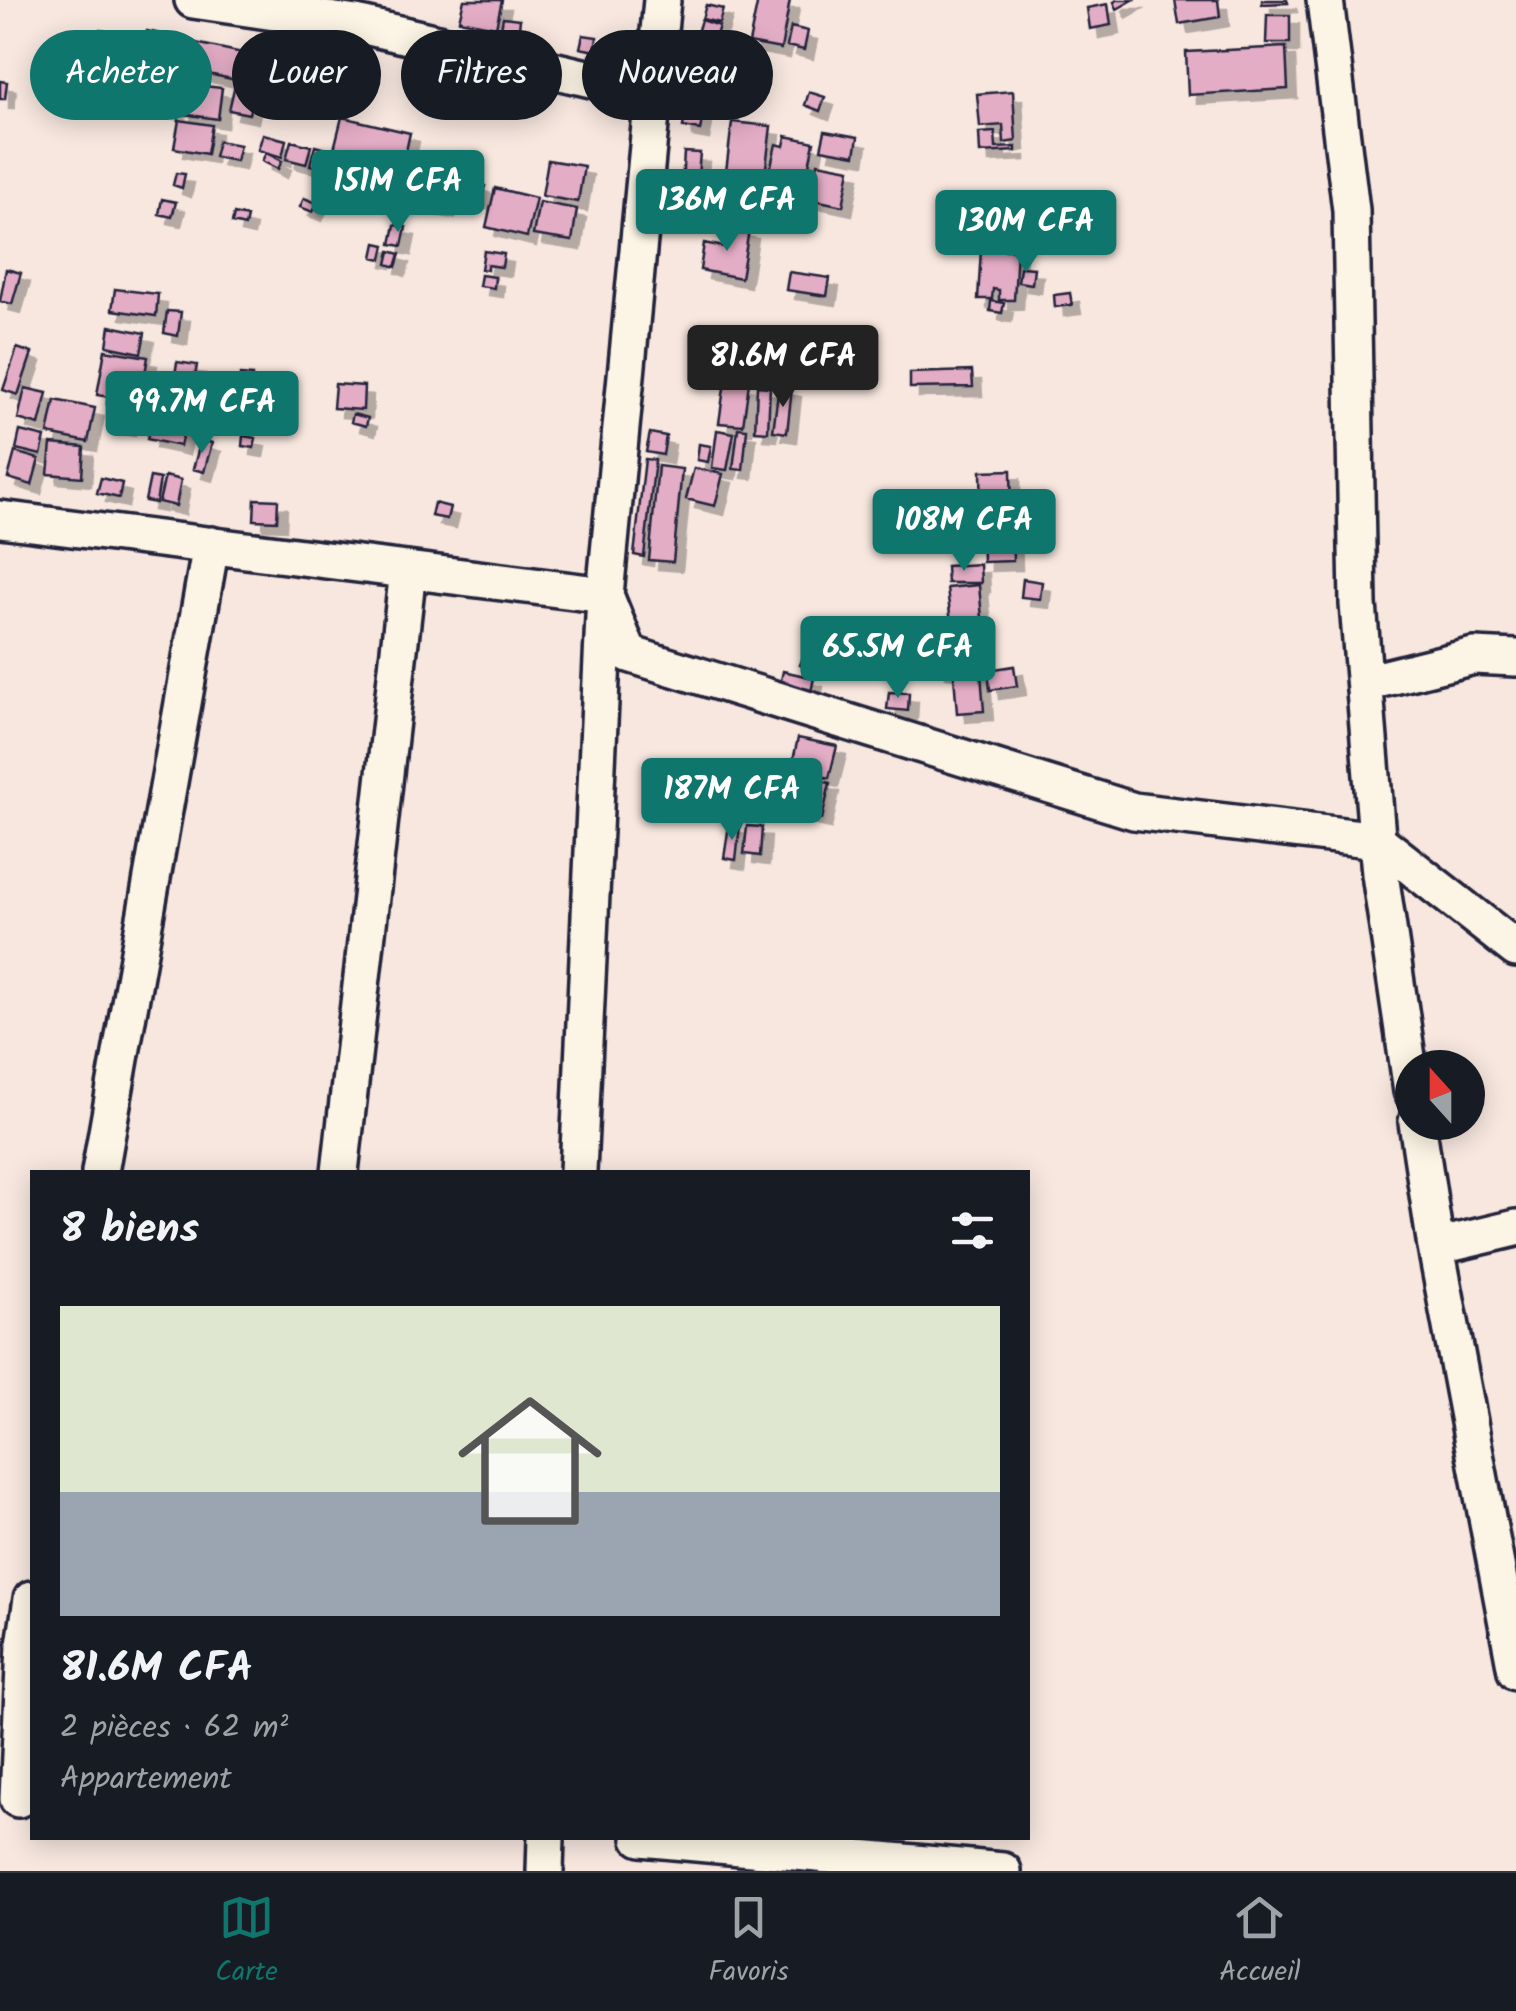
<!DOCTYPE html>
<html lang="fr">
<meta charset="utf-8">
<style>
:root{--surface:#171b24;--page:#20242c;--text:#f1f3f6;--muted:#9ea1a6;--line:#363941;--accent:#0f766e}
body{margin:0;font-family:Kalam,sans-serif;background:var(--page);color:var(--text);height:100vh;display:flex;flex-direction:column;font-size:38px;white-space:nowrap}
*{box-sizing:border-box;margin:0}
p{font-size:32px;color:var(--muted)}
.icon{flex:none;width:55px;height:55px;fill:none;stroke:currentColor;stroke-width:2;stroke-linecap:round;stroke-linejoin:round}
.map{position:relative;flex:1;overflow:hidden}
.drawer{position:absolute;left:30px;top:1170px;width:1000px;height:670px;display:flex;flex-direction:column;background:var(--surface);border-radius:0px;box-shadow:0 5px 25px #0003}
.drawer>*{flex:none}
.banner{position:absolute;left:30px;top:30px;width:1000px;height:90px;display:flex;gap:20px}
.needle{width:65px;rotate:339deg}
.controls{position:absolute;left:1395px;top:1050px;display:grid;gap:20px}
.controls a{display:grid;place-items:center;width:90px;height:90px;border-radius:50%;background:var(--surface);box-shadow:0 5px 25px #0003;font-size:50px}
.price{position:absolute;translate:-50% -85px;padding:0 22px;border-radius:10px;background:var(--accent);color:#fff;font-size:32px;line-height:65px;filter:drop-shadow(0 2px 5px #0008)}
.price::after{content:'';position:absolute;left:50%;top:60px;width:30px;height:22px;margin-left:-15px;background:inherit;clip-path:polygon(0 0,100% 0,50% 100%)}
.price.selected{background:#222;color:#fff}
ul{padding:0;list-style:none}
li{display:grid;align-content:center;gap:20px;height:530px;padding:0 30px}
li+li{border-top:2px solid var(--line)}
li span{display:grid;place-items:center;height:310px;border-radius:0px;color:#555}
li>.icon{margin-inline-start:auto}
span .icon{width:180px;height:180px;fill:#fffc;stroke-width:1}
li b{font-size:42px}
h2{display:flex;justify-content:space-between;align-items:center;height:120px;padding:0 30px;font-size:42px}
.tag{padding:0 35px;border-radius:45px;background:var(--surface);box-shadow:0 5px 25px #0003;font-size:35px;line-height:90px}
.tag.selected{background:var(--accent);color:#fff}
.dock{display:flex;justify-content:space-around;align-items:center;height:140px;border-top:2px solid var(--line);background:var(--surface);font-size:28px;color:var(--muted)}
.dock a{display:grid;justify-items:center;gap:5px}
.dock .selected{color:var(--accent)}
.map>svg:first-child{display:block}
.building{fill:#e3adc5;stroke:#22223b;stroke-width:2.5;filter:url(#shadow)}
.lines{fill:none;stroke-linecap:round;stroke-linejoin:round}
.street-casing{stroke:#22223b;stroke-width:42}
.street{stroke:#fcf5e5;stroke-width:35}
</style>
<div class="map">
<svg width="1516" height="1871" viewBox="0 0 1516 1871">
<defs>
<filter id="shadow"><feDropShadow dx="9" dy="9" stdDeviation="0" flood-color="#0004"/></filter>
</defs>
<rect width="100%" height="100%" fill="#f7e7df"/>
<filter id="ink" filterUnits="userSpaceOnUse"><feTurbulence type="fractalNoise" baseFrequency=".01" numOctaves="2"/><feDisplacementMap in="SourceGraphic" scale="20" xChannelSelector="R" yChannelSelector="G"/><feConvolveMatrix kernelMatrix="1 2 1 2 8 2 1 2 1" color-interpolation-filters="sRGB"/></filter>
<g filter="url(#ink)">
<path class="building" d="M464,0h38l-6,27 -37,-7z
M758,0h32l-9,49 -32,-6z
M1133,0l-16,9 -3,-7 3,-2z
M1175,0h43l2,17 -41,7z
M1262,0h25l1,3 -26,1z
M1108,4l3,21 -21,4 -3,-21z
M706,5l17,4 -4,14 -17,-4z
M1267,15h23v28h-24z
M503,17l17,2 -2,18 -18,-3z
M701,20l18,6 -6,19 -18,-6z
M791,27l17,4 -4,19 -17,-4z
M100,30l16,3 -3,16 -16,-3z
M147,31l42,9 -9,37 -14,-3 5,-19 -28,-6z
M583,35l14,2 -2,14 -15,-3z
M191,42l70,15 -12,57 -20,-4 7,-30 -51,-11z
M1286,47l2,42 -100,6 -2,-43z
M104,55l19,2 -2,20 -19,-2z
M130,58h13l-1,8 -13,-1z
M0,81l7,1 -2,17h-5z
M135,81l9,2 -6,26 -9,-3z
M152,81l28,3 -4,27 -27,-3z
M186,84l36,4 -4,31 -36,-5z
M113,86l12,4 -5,14 -12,-5z
M1013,91l3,50 -12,2 -1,-18 -23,2 -3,-33z
M809,92l16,5 -5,14 -15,-6z
M685,112l18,3 -3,15 -17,-3z
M342,117l68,16 -7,32 -69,-16z
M179,120l33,5 -5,29 -33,-6z
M732,122l39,4 -8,66 -39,-4z
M825,131l33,6 -3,18 -34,-6z
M995,132l1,16 20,-1v4l-36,2 -1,-20z
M263,134l23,6 -4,17 -24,-7z
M786,136l28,6 -13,61 -37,-7 12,-52 8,2z
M218,141l22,4 -4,16 -22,-4z
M291,141l20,5 -5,18 -20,-5z
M315,146l15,4 -5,18 -15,-3z
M684,152l16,1 -3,34 -15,-2z
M266,153l16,8 -4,8 -16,-8z
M333,154l42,9 -4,17 -41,-8z
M548,160l36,6 -6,36 -36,-6z
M818,163l32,6 -7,37 -33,-7z
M408,168l44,7 -6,34 -45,-7z
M176,173l9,1 -3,14 -9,-3z
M476,183l9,3 -5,15 -9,-3z
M495,188l41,10 -9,39 -41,-10z
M304,198l13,5 -4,9 -13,-5z
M162,199l14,3 -4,15 -13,-3z
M539,202l38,7 -5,32 -39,-6z
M982,209h35v22l-35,-1z
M234,214l13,3 -2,9 -13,-3z
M395,225l11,2 -4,19 -11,-2z
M728,226l21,4 -8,48 -41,-8 4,-27 20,4z
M376,243l9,2 -3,14 -9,-2z
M981,249l36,1 -3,50h-15v-10l-6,-1 -1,10h-14z
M390,251l10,3 -4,13 -9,-3z
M484,251l20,3 -2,13 -15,-2v5l-6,-1z
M1020,267l14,1 -2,16 -14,-2z
M6,269l15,4 -9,31 -12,-3z
M789,272l41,6 -3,18 -41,-6z
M481,275l14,2 -1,11 -15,-2z
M115,289l43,5 -2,22 -44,-6z
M1070,293l2,12 -17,2 -1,-12z
M991,301l13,2 -2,10 -12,-2z
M167,311l14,1 -3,24 -14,-3z
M110,326l35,7 -4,20 -34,-7z
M17,348l15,5 -14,42 -15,-5z
M105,350l43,7 -8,45 -43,-7z
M177,362l20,3 -8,47 -19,-3z
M972,371l1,16 -63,1v-15z
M240,375l12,1 -1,11h-11z
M725,381l24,2 -6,42 -24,-2z
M335,384l29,2 -1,24 -30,-2z
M757,386l13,1 -2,45 -13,-1z
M779,386l13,2 -5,45 -14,-2z
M25,388l22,5 -8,32 -21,-6z
M55,400l40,8 -7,34 -40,-8z
M118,402l12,3 -4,22 -12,-2z
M155,406l33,7 -8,33 -33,-7z
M353,414l15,4 -2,8 -15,-4z
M738,428l9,1 -4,41 -10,-1z
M717,430l17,3 -7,37 -15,-2z
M20,431l25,6 -4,18 -25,-6z
M650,433l16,3 -3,19 -17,-3z
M243,436l13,2 -2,10 -12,-2z
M201,440l11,3 -8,29 -11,-3z
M51,444l33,3 -2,30 -34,-3z
M699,444l12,2 -3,16 -11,-2z
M15,452l24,7 -7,26 -24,-7z
M645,459l10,1 -11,97 -10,-2z
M658,466l24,3 -9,93 -24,-2z
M694,468l29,6 -8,32 -29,-7z
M1011,470l2,91 -30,1 -2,-91z
M165,476l16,4 -5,26 -17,-4z
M150,477l10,2 -4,24 -11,-2z
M101,478l21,5 -3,15 -22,-5z
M255,499l23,1 -1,21 -23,-1z
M434,503l16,4 -3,12 -16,-3z
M980,564l1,19h-34l-1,-17z
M1023,579l19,3 -2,17 -19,-2z
M979,585l4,44 -31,4 -5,-45z
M978,636l6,75 -27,2 -6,-75z
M804,655l7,2 -3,11 -8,-3z
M938,656h7v13l-8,-1z
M1014,666l3,20 -27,4 -2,-20z
M783,671l31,7 -3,14 -31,-7z
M889,692l20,1 -1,18 -21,-2z
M798,738l39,8 -8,32 -38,-9z
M722,763l20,4 -10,46 -21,-5z
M747,766l16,3 -8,42 -16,-3z
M778,772l52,11 -8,36 -52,-11z
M767,783l6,1 -5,26 -6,-1z
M729,825l11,1 -4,34 -12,-2z
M747,826l15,1 -2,29 -16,-2z"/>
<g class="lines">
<g class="street-casing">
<path id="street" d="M193,0l163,24 295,69
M1325,0l26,210 7,394 22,270 32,217
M0,519l605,76 24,59 505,157 243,29 139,109
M1365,683l109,-27 42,2
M1417,1122l19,125 80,424
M100,1172l111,-627
M340,1172l68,-602
M578,1172l27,-577 57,-595
M1436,1247l80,-19
M18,1799l7,-154 7,-46
M641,1838l362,33
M545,1871l1,-33"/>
</g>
<use href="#street" class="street"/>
</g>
</g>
</svg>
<div class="controls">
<a><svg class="needle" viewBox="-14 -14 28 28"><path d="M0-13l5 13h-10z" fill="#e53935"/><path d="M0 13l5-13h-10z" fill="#9ea1a6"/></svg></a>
</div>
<b class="price" style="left:398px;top:235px">151M CFA</b>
<b class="price" style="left:727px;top:254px">136M CFA</b>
<b class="price" style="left:1026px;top:275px">130M CFA</b>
<b class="price selected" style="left:783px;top:410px">81.6M CFA</b>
<b class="price" style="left:202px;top:456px">99.7M CFA</b>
<b class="price" style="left:964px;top:574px">108M CFA</b>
<b class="price" style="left:898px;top:701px">65.5M CFA</b>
<b class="price" style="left:732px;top:843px">187M CFA</b>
<div class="banner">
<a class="tag selected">Acheter</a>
<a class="tag">Louer</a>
<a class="tag">Filtres</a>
<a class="tag">Nouveau</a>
</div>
<section class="drawer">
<h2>8 biens<svg class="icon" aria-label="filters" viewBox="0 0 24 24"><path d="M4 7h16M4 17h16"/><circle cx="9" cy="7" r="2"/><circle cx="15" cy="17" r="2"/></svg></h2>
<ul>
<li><span style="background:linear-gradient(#dfe7d0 60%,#9aa5b1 0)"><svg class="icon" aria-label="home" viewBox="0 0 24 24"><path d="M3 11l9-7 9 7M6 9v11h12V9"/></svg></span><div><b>81.6M CFA</b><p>2 pièces · 62 m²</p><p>Appartement</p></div></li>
</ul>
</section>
</div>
<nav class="dock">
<a class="selected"><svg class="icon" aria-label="map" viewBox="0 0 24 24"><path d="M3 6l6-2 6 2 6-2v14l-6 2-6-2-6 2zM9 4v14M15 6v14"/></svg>Carte</a>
<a><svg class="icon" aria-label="saved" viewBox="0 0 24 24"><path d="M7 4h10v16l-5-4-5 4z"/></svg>Favoris</a>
<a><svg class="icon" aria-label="home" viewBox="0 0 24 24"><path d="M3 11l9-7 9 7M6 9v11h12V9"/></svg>Accueil</a>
</nav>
